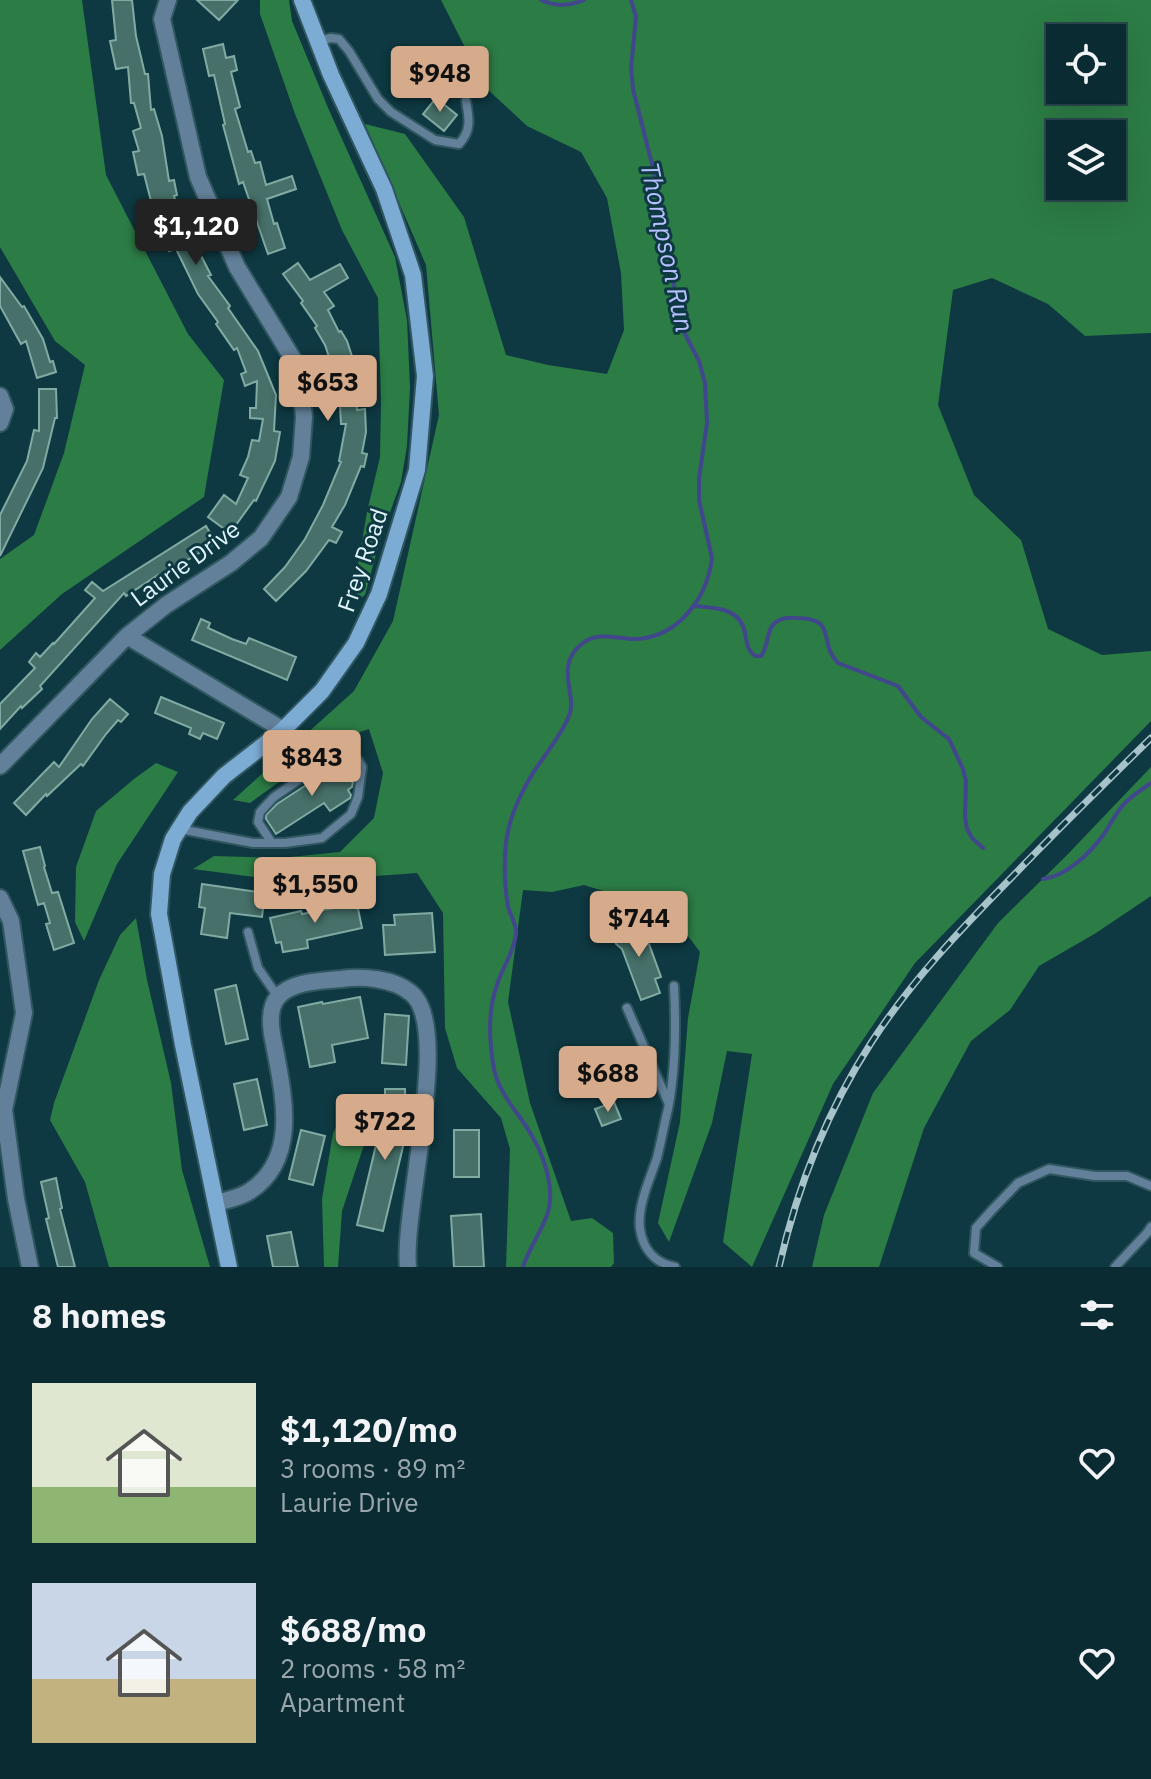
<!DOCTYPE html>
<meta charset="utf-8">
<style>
:root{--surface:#0a2b32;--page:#18373e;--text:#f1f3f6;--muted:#99a7ac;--line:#2a474d;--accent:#d6ab8b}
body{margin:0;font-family:"IBM Plex Sans",sans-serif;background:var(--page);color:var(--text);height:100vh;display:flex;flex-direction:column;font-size:30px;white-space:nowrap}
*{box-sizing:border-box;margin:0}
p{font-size:26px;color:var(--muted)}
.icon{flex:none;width:44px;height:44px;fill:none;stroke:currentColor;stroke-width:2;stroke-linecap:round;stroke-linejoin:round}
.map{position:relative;height:1267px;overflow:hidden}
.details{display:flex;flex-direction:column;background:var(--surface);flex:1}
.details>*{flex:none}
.tools{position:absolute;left:1046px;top:24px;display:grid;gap:16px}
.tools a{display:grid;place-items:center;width:80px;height:80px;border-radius:0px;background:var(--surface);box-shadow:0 8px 32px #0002,0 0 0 2px var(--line);font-size:40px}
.price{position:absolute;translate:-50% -68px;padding:0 18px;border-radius:8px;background:var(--accent);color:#111;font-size:26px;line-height:52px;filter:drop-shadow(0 2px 4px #0008)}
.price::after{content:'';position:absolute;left:50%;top:48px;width:24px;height:18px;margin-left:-12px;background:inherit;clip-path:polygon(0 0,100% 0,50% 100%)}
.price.on{background:#222;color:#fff}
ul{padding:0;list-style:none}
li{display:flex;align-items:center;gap:24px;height:200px;padding:0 32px}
li span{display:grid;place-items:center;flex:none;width:224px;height:160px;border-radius:0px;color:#555}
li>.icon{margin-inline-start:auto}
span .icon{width:96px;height:96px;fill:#fffc;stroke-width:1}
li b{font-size:34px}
h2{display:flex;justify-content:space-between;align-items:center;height:96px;padding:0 32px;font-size:34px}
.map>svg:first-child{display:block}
.forest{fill:#2c7c45;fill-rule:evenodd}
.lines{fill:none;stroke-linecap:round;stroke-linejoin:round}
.stream{stroke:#41468d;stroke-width:4}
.building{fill:#467069;stroke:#80aba3;stroke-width:2}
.lane-casing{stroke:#305760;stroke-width:12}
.street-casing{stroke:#305760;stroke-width:20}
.secondary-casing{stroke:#305760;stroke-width:20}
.lane{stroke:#63809a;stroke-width:8}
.street{stroke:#63809a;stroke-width:16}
.secondary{stroke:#7cabd4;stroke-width:16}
.rail-casing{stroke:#a7c3ca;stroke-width:7}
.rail{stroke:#0e3942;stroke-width:4;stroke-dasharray:12;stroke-linecap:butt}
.labels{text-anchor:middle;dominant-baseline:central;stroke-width:6;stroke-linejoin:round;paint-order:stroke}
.street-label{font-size:24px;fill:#e0f6fc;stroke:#0e3942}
.water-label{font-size:26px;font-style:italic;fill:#b8c1ff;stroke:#0e3942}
</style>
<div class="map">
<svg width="1151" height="1267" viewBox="0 0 1151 1267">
<rect width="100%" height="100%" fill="#0e3942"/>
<path class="forest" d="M0,0h82l24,175 82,159 36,46 -20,117 -142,97 -62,56v-91l34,-24 30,-82 21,-88 -30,-24 -55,-94z
M260,0h29l3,21 37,89 66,147 12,63 3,67 -3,59 -6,36 -22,61 -14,52 -10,7 1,-26 11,-64 13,-55 1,-53 -3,-106 -36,-68 -47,-116 -35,-100z
M441,0h710v333l-66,3 -37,-32 -56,-26 -39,12 -15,115 36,90 47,45 27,89 54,26 49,-4v70l-236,242 -82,121 -81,183 -29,-25 29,-188 -25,-3 -15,72 -43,119 -11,-19 22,-101 8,-104 12,-66 -30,-40 -86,-27 -32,7 -29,-2 -15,112 22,101 41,118 21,-3 21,15 1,30 -3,4h-105l4,-118 -9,-31 -44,-50 -12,-40 -2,-115 -26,-40 -125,9 -99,-13 21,-13 66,2 60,-6 34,-34 9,-45 -14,-44 -30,10 -89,64 -17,-3 121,-109 39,-70 46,-206 -13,-150 -61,-141 40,10 59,83 42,138 42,10 59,9 17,-44 -3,-57 -14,-75 -26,-46 -54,-26 -42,-39zM1060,38h52v52h-52zM1060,134h52v52h-52z
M156,763l22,9 -61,92 -33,77 -9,-19 1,-55 20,-56 38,-32z
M1151,767v129l-55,37 -57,33 -29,44 -39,31 -47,87 -45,139h-67l12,-52 49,-122 125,-170 69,-68z
M136,918l11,62 24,103 11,87 28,97h-101l-24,-85 -35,-62 4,-17 45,-123 21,-45z
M367,1102l2,28 -27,81 -4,56h-14l-2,-68 11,-66 15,-28z"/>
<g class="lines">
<path class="stream" d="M541,0c15,7 28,6 43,0
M693,606c22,2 47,1 52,27 2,10 2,17 10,23h6c7,-9 5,-20 11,-30 6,-8 15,-9 24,-8 43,0 21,24 42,45l60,23 23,31 28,22 14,30 3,12 -1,36 2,12 5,9 11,10
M1043,879c24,-3 47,-26 61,-45 7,-10 12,-22 21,-31 8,-8 17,-14 26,-20
M523,1267c6,-19 19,-36 25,-55 7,-23 -4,-56 -16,-76 -12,-22 -33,-41 -38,-67 -5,-28 -7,-57 3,-84 5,-18 17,-32 19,-51 1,-10 -6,-18 -8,-28 -4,-22 -5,-57 1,-79 4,-18 17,-44 28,-60 11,-16 24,-32 32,-51 9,-22 -16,-51 14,-73 15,-12 35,-4 52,-4 43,-1 72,-41 77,-81l-13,-58v-22l8,-55 -2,-40 -6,-22 -16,-31 -12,-59 -6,-46 -12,-57 -20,-79 -2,-21 5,-51 -5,-17"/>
</g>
<path class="building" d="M112,0h20l4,36 9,38h3l3,36 3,-1 8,27 7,45 5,-1 3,15 -3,1 6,22 6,-2 9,26h-1l17,33 -3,1 22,30 -2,2 30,43 18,44 -2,36 6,1 -5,29 -19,40 -2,-1 -24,33 -22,-16 16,-22 12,9 12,-26 -8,-3 8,-18 4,-17 7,1 4,-22 -13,-1v-10h6l1,-27 -12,5 -4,-12 5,-2 -9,-24 -3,2 -18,-26 2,-2 -20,-28 -22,-45 -7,2 -4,-13 8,-3 -9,-23 -13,3 -4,-13 4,-1 -7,-27 -6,1 -5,-23 6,-1 -6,-20 8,-3 -7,-25h-3l-3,-36 -12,2 -6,-28 6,-1z
M197,0h41l-19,20z
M223,44l3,14 8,-2 3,14 -6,2 9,35 -5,2 13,43 3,-1 4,12 5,-1 6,23 26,-9 4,13 -29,10 7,25 3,-1 8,25 -17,6 -25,-72 -4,2 -16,-59 2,-1 -11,-49 -5,1 -6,-27z
M436,98l21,17 -13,16 -21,-17z
M298,263l12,17 30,-16 8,14 -24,14 10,14 -6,4 11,22 2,-1 6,10 14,43 -5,2 1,24 8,-1 1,23 -4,21 5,1 -3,13 -3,-1 -16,39 -13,22 10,5 -6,11 -7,-3 -23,31 -30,30 -12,-12 21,-22 20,-28 18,-34 18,-43 -2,-1 7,-37h-5l-2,-37 -14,-42 -10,-17 2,-2 -16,-23 2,-2 -20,-27z
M0,277l22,30 2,-1 19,33 7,23 3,-1 3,11 -19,6 -11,-37 -5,3 -21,-38z
M39,389h17l1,29h-2l-12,50 -43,88v-41l27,-54 7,-31 5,1z
M206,526l10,17 -57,34 -1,-2 -32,21 -2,-3 -84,93 2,3 -20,19 -1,-2 -21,23v-25l35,-36 -6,-6 7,-9 4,4 13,-14 1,1 41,-46 -10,-8 7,-8 11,9z
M201,619l9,4 -2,5 24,11 14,5 3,-6 47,19 -9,23 -95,-40z
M161,697l63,26 -7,16 -14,-6 -3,6 -11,-5 2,-6 -36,-15z
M110,699l18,15 -7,8 -3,-2 -12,14 -23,32 -2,-2 -34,32 -1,-2 -20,21 -12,-12 40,-41 5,5 33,-48z
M340,763l13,20 -1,4 -4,3 3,5 -1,3 -20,13 -6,-8 -48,31 -10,-15v-4l11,-11z
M40,847l5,19 -1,1 8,26 6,-1 16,51 -20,7 -8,-26 4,-1 -6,-20 -6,2 -15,-54z
M202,884l63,9 -3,24 -32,-4 -3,25 -26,-4 4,-26 -6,-1z
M355,894l7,34 -55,12 1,8 -25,4 -2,-10 -5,1 -6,-25 31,-7 1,3 43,-8 -2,-10z
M432,913l3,39 -50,3 -2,-30h12l-1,-10z
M626,922h6l8,5 5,18 4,-1 12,33 -6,2 5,14 -19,7 -19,-51 -6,-5 -2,-6 2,-10z
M236,985l12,54 -22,5 -11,-54z
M360,997l8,41 -36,7 3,17 -25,5 -12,-60 24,-5 1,2z
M385,1014l24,2 -3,49 -24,-2z
M612,1052l7,18 -31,12 1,4 -10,3 -6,-15 17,-6 -3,-7z
M257,1079l10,46 -23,5 -10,-46z
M385,1089h20l1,45 -23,97 -26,-6 23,-97 5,1z
M614,1102l7,17 -19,7 -7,-17z
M301,1130l24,6 -12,49 -24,-6z
M454,1130h25v47h-25z
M56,1178l6,30 -2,1 15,58h-17l-12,-48 3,-1 -8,-36z
M481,1214l3,53h-30l-3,-51z
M291,1232l7,35h-25l-6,-31z"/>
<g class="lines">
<g class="lane-casing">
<path id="lane" d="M318,41l13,-3 8,1 10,12 29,48 13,13 44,28 24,4c13,-14 10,-26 7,-43
M180,829l73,14h32l37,-5 29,-24 7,-17 4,-30 -4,-7 -8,-5 -14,-1 -62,43 -14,15 -2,10 14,21
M248,932l10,36 20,29
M674,986c2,41 2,83 -6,123 -4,16 -7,33 -11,49 -7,21 -20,48 -17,71 3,20 15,34 35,38
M627,1008l41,94
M998,1267l-24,-14 2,-25 16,-18 26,-27 31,-14 46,7h32l24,10
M1115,1267l32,-34 4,-6"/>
</g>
<g class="street-casing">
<path id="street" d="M0,396l5,13 -5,14
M127,636l156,94
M0,766l127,-130 39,-31 65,-42 30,-25 28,-41 12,-40 3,-40 -5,-48 -62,-102 -39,-90 -36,-158 6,-19
M0,898l11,23 13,92 -20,97 12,89 14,68
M216,1203c11,-3 24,-5 34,-12 50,-33 33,-98 24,-147 -3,-13 -7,-35 4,-47 14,-16 43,-16 63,-18 21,-3 52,-1 70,14 42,33 -9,217 -3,274"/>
</g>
<g class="secondary-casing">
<path id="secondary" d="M229,1267l-46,-222 -24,-131 3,-40 11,-35 17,-27 34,-36 59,-46 39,-39 34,-48 23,-49 38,-124 8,-94 -12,-101 -29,-86 -53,-114 -29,-75"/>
</g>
<use href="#lane" class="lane"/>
<use href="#street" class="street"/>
<use href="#secondary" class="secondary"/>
<g class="rail-casing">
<path id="rail" d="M779,1267c18,-79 48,-156 92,-224 40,-62 91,-115 142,-167 45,-47 92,-93 138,-138"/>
</g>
<use href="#rail" class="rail"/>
</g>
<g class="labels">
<g class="street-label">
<text transform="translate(362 560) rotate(-71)">Frey Road</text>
<text transform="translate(185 563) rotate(-36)">Laurie Drive</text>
</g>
<g class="water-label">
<text transform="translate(668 247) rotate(78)">Thompson Run</text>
</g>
</g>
</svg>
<div class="tools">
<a><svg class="icon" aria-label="locate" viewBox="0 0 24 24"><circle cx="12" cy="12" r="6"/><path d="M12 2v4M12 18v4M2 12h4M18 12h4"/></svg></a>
<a><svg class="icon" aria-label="layers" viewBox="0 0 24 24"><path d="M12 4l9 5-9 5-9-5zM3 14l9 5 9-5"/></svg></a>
</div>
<b class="price" style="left:440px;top:114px">$948</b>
<b class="price on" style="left:196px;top:267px">$1,120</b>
<b class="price" style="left:328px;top:423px">$653</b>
<b class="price" style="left:312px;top:798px">$843</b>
<b class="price" style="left:315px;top:925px">$1,550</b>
<b class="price" style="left:639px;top:959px">$744</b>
<b class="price" style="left:608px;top:1114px">$688</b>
<b class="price" style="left:385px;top:1162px">$722</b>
</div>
<section class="details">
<h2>8 homes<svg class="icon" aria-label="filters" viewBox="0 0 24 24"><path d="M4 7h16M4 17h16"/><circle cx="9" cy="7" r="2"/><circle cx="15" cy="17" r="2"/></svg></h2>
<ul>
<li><span style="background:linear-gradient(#dfe7d0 65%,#8fb573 0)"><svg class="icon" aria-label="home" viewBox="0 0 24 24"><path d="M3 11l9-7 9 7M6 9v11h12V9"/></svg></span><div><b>$1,120/mo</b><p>3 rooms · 89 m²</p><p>Laurie Drive</p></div><svg class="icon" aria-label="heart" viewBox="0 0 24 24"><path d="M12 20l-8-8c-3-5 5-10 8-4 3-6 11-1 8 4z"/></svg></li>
<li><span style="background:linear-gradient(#c9d6e8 60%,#c2b280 0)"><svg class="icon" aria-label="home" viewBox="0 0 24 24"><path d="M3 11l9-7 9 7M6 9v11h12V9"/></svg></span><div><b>$688/mo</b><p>2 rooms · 58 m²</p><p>Apartment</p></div><svg class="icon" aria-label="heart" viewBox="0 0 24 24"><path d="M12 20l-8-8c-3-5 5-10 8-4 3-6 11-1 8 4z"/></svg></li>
</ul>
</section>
